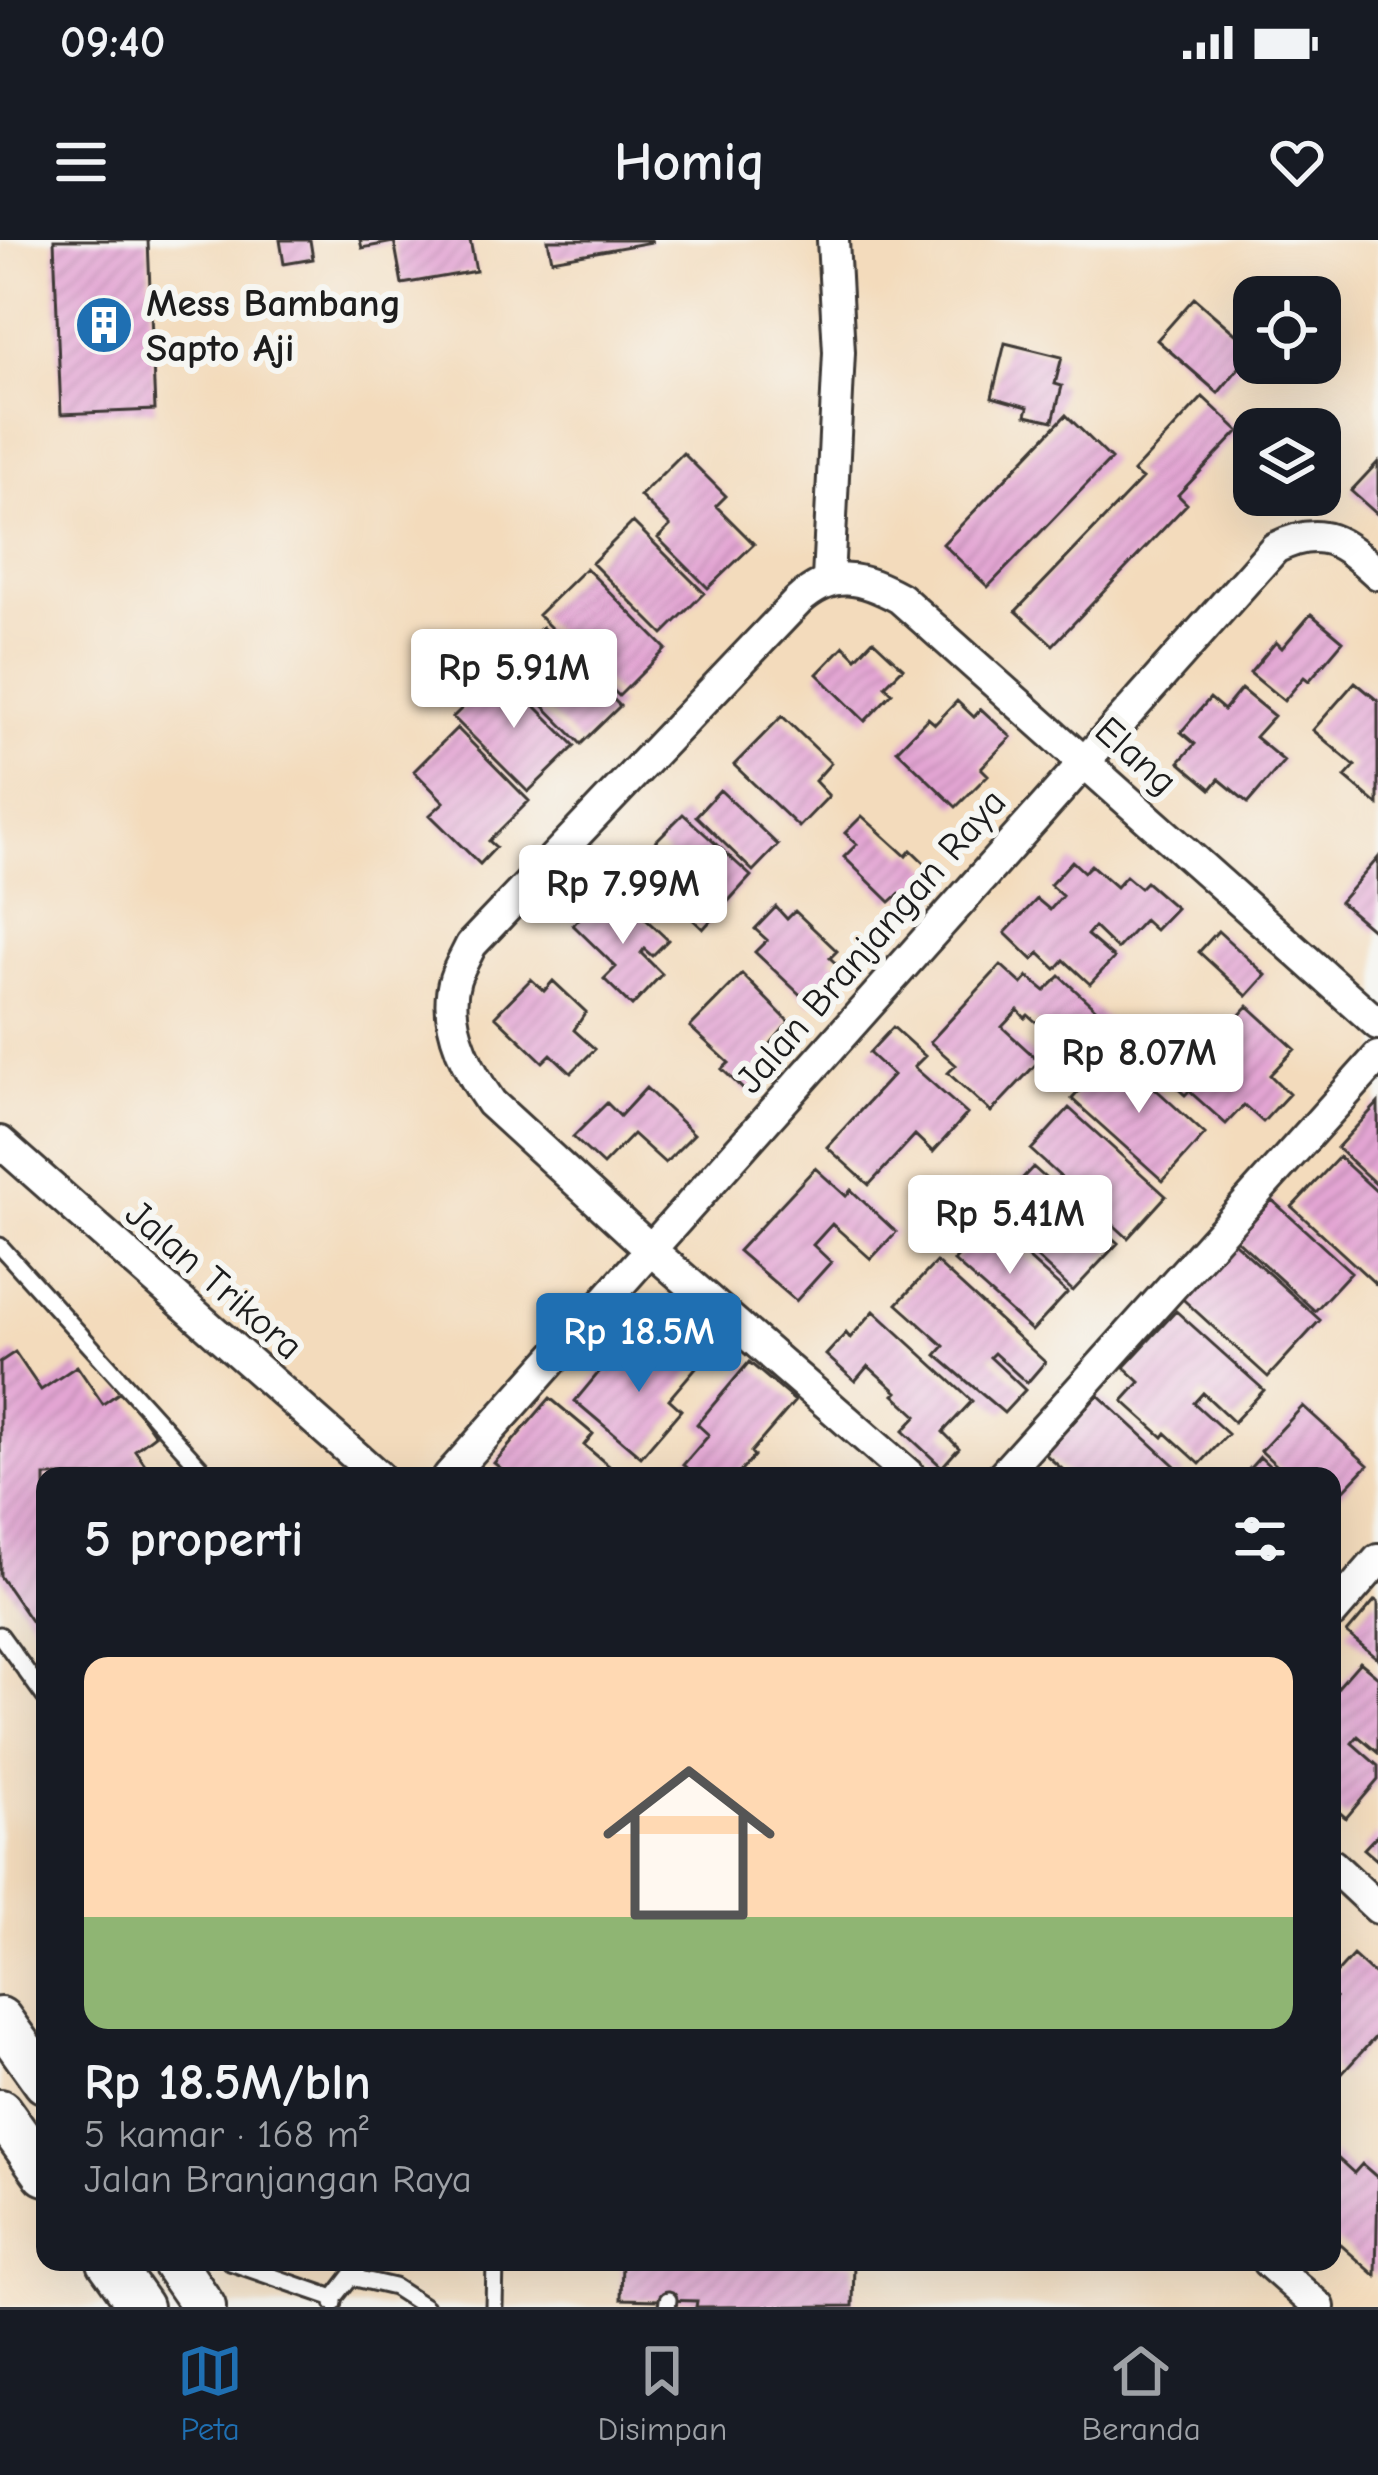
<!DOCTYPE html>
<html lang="id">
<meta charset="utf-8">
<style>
:root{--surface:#171b24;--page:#20242c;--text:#f1f3f6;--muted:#9ea1a6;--line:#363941;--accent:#1f6fb2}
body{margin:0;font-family:"Comic Neue",sans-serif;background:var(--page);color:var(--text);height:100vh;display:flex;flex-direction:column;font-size:45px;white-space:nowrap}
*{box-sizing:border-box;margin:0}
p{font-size:39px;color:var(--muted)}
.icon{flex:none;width:66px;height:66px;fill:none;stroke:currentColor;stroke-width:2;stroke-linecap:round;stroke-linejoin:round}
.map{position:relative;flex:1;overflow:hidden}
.drawer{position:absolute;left:36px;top:1227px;width:1305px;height:804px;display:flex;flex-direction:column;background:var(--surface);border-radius:24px;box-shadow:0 12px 48px #0002}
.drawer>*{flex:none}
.buttons{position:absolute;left:1233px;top:36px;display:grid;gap:24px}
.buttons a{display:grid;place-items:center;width:108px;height:108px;border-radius:24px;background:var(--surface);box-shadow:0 12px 48px #0002;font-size:60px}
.price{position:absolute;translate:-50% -102px;padding:0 27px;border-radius:12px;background:#fff;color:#222;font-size:39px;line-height:78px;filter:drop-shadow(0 3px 6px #0008)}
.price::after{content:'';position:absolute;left:50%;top:72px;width:36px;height:27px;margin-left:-18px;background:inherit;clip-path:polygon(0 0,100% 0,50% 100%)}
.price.active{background:var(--accent);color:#fff}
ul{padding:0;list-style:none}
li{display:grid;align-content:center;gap:24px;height:636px;padding:0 48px}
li+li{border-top:3px solid var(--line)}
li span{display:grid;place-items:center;height:372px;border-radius:24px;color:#555}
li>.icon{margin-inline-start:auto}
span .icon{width:216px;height:216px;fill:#fffc;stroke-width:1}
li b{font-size:51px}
h2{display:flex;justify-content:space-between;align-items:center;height:144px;padding:0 48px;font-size:51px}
.status{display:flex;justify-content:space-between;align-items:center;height:84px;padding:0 60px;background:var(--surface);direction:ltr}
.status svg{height:33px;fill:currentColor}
header{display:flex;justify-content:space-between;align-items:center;height:156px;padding:0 48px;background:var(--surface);font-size:54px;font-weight:600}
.tab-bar{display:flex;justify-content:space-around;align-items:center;height:168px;border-top:3px solid var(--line);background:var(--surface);font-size:33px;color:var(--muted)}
.tab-bar a{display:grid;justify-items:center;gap:6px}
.tab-bar .active{color:var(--accent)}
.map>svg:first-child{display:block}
.building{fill:url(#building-hatch)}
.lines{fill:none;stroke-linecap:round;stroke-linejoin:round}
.lane-casing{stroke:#3c3934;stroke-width:21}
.street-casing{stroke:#3c3934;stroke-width:36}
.secondary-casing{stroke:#3c3934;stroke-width:48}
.lane{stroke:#fff;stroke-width:15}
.street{stroke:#fff;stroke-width:30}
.secondary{stroke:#fff;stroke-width:42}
.labels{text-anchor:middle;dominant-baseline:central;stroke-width:12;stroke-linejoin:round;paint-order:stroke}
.poi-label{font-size:39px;font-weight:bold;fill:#1c1c1c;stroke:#f6f6f2;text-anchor:start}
.street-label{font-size:39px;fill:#1c1c1c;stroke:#f6f6f2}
</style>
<div class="status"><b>09:40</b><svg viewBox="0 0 49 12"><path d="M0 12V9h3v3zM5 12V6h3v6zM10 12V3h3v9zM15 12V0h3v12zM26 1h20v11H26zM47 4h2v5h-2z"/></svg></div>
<header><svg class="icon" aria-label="menu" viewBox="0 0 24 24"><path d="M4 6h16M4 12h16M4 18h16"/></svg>Homiq<svg class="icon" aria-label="heart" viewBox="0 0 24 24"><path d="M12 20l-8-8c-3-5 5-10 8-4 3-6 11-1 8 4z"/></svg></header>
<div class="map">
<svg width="1378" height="2067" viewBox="0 0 1378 2067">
<defs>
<pattern id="building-hatch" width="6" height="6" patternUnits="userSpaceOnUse" patternTransform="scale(3)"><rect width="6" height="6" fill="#e3a5d3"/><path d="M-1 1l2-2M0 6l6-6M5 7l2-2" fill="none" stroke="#c28db5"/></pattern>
</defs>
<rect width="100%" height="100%" fill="#f6f6f2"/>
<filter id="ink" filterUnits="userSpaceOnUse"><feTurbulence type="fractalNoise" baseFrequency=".00833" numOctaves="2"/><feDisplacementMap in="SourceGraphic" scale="24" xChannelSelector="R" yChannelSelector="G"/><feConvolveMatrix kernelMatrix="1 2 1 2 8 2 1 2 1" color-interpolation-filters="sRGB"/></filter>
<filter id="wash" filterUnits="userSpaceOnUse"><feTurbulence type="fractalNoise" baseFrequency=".004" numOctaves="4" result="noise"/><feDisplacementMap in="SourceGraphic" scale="48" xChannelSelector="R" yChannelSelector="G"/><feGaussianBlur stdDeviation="2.7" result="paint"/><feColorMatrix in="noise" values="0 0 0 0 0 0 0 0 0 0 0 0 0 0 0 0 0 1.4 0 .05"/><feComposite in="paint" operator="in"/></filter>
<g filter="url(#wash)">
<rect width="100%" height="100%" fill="#f3dbbc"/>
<g id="blocks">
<path class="building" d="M54,0h94l7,170 -94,4z
M280,0h30l3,19 -29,5z
M360,0h33l1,2 -32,6z
M394,0h76l6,31 -74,13z
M548,0h103l1,2 -100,18z
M1194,58l60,52 -36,43 -61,-53z
M1005,103l57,14 -7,27 7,2 -9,35 -27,-6 2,-8 -36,-10z
M1203,157l36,34 -61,64 9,9 -134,141 -37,-34 126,-132 -9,-7z
M1066,175l45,44 -123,128 -45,-43z
M683,213l43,43 -10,10 38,38 -46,44 -50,-50 12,-12 -30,-30z
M1378,222v53l-27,-24z
M633,282l71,71 -41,41 -71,-71z
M586,328l80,81 -47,47 -81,-81z
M1311,374l32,27 -34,40 -5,-4 -20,24 -34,-28 26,-31 6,6z
M542,387l78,79 -39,38 -78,-79z
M873,400l30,28 -18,18 7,7 -27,28 -48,-47 27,-28 12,12z
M500,431l75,75 -47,46 -75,-75z
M1355,442l23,19v104l-33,-28 10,-11 -42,-36z
M1241,449l33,27 -19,21 29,24 -36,42 -29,-24 -8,10 -32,-27 16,-18 -14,-12 29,-34 14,12z
M957,461l17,16 7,-8 30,28 -30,31 7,7 -32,32 -59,-57 31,-32 7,6z
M782,476l49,47 -16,18 14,15 -30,31 -65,-62z
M457,488l72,73 -40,40 7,6 -16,17 -50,-49 14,-13 -30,-31z
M720,550l58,55 -25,26 -57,-55z
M683,574l68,62 -48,53 -56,-53 21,-22 -13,-12z
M862,576l44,40 5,-6 26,25 -28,28 -10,-9 -9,8 -46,-45 13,-13 -12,-11z
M1378,618v71l-3,3 -35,-30z
M1072,621l12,11 7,-7 25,22 10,-11 14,12 6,-6 30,26 -21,22 -11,-10 -27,29 -23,-22 -7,8 27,23 -24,26 -26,-24 -8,9 -17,-16 -6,7 -28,-27 32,-34 13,11 12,-14 -12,-11z
M602,655l28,27 9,-9 29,27 -16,16 -8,-7 -3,4 21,21 -30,32 -28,-27 12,-12 -43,-42z
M776,667l11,12 8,-8 42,40 -7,7 14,13 -33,34 -56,-53 12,-12 -12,-11z
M1218,691l48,44 -19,21 -48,-44z
M1001,725l21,19 6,-7 17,14 15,-15 55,51 -33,36 -54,-48 -3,3 -7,-8 -16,17 37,34 -48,51 -43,-39 8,-8 -26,-23z
M742,734l47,48 -26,31 11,11 -27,29 -25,-24 7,-6 -39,-36z
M531,739l13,12 9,-10 33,31 -12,18 21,19 -24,24 -20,-19 -8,8 -48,-46z
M1248,766l47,43 -25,26 19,19 -26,28 -19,-17 -18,19 -37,-33 -4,4 -31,-27 38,-41 20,18z
M893,787l32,29 -11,11 53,47 -34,38 -18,-17 -46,50 -42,-38 66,-72 -24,-22z
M1115,812l90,82 -42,47 -91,-82z
M646,848l48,46 -29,29 -32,-29 -30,31 -30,-28 34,-34 13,13z
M1378,863v83l-41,-38z
M1069,868l97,88 -38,42 -97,-88z
M1339,917l39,36v93l-86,-79z
M1033,927l85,76 -45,48 -84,-77z
M815,928l31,28 5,-6 45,42 -25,27 -39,-35 -19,21 18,17 -35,39 -58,-50z
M1272,960l79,72 -36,39 -79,-72z
M989,983l78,70 -35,38 -78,-70z
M1227,996l93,84 -52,57 -93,-85z
M936,1022l109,100 -18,21 -33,-30 -4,4 35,33 -21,23 -68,-58 8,-9 -47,-42z
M874,1071l98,90 -29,31 16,16 -17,19 -39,-36 14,-15 -23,-21 3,-3 -29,-26 -13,15 -29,-26 20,-22 4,5z
M1176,1071l88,79 -30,32 -31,-29 -9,10 34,31 -28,30 -34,-31 -3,4 -40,-36 17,-19 -16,-15z
M666,1095l33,29 -30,35 12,11 -40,47 -66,-56 40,-48 20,18z
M15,1112l26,38 36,-24 26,38 20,-14 32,45 -20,15 18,26h-108v165l-45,-65v-214z
M749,1122l46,39 -44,51 3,4 -17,20h-41l-13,-11 26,-30 -12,-11z
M1098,1155l88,81h-116l-25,-22z
M550,1158l43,36 -9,11 37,31h-111l-16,-13z
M1303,1166l65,59 -36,38v-27h-44l-27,-25z
M1260,1217l20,19h-37z
M1375,1360l3,2v57l-31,-26z
M1360,1422l18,15v76l-20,-17 -6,7 26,23v14l-32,38 -14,-12v-112z
M1378,1594v27l-14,-12z
M1353,1715l25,23v56l-38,42 -8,-7v-67l3,-4 -3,-2v-18z
M1332,1913l22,20 8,-9 16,14 -2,98 -44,-39z
M622,2022h232l-1,44 -157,1 1,-6 -76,-2z"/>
</g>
</g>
<g filter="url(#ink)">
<use href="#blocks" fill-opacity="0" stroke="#3c3934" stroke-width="3"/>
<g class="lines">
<g class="lane-casing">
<path id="lane" d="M0,1006l208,230
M0,1395l45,62
M230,2022l104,36
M351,2037l43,10 31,20
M334,2063v-5l28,-36
M494,2067l1,-45
M667,2067l1,-7"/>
</g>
<g class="street-casing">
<path id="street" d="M828,340l11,-228 -6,-112
M0,902l378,334
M449,1236l826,-928c47,-24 67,-7 103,26
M910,1236l-259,-226 -160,-147c-24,-34 -49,-81 -36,-124 4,-12 11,-23 16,-34l327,-344c35,-32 63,-24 102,-3l478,426
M1002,1236l376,-419
M1332,1373l46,-53
M1332,1625l46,43
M1268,2022l51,45"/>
</g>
<g class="secondary-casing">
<path id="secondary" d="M0,1779l45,63
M0,1871l45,63
M109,2022l32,45
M173,2022l31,45"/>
</g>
<use href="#lane" class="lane"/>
<use href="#street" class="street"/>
<use href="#secondary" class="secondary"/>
</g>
</g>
<defs>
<g id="building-disc" transform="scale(3)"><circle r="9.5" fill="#1f6fb2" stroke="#f6f6f2"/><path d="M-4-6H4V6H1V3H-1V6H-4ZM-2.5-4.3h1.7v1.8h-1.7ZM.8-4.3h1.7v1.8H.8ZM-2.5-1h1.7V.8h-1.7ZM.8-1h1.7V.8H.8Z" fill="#fff"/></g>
</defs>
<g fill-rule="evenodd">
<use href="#building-disc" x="104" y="85"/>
</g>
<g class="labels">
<g class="poi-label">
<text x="146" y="63">Mess Bambang<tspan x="146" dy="45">Sapto Aji</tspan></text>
</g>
<g class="street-label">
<text transform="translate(1136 516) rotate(42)">Elang</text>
<text transform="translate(871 701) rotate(-49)">Jalan Branjangan Raya</text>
<text transform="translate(214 1040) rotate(41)">Jalan Trikora</text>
</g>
</g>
</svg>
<div class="buttons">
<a><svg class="icon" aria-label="locate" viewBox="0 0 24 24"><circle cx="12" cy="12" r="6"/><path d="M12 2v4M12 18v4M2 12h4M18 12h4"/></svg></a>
<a><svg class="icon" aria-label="layers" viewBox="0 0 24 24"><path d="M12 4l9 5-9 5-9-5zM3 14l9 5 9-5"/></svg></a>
</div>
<b class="price" style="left:514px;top:491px">Rp 5.91M</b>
<b class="price" style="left:623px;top:707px">Rp 7.99M</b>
<b class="price" style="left:1139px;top:876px">Rp 8.07M</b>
<b class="price" style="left:1010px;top:1037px">Rp 5.41M</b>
<b class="price active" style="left:639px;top:1155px">Rp 18.5M</b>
<section class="drawer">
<h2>5 properti<svg class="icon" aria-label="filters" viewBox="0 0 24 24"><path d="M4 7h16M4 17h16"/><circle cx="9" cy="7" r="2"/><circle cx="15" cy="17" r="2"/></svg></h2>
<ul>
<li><span style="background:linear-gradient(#ffd9b3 70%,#8fb573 0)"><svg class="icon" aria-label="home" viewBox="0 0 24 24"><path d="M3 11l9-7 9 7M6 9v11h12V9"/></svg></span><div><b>Rp 18.5M/bln</b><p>5 kamar · 168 m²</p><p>Jalan Branjangan Raya</p></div></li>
</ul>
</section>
</div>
<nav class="tab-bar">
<a class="active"><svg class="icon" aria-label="map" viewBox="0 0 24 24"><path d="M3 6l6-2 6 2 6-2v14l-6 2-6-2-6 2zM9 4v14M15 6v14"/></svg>Peta</a>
<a><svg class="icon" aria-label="saved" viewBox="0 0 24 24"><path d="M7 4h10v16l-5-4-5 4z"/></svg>Disimpan</a>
<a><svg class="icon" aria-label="home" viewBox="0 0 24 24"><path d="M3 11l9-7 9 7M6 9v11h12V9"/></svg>Beranda</a>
</nav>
